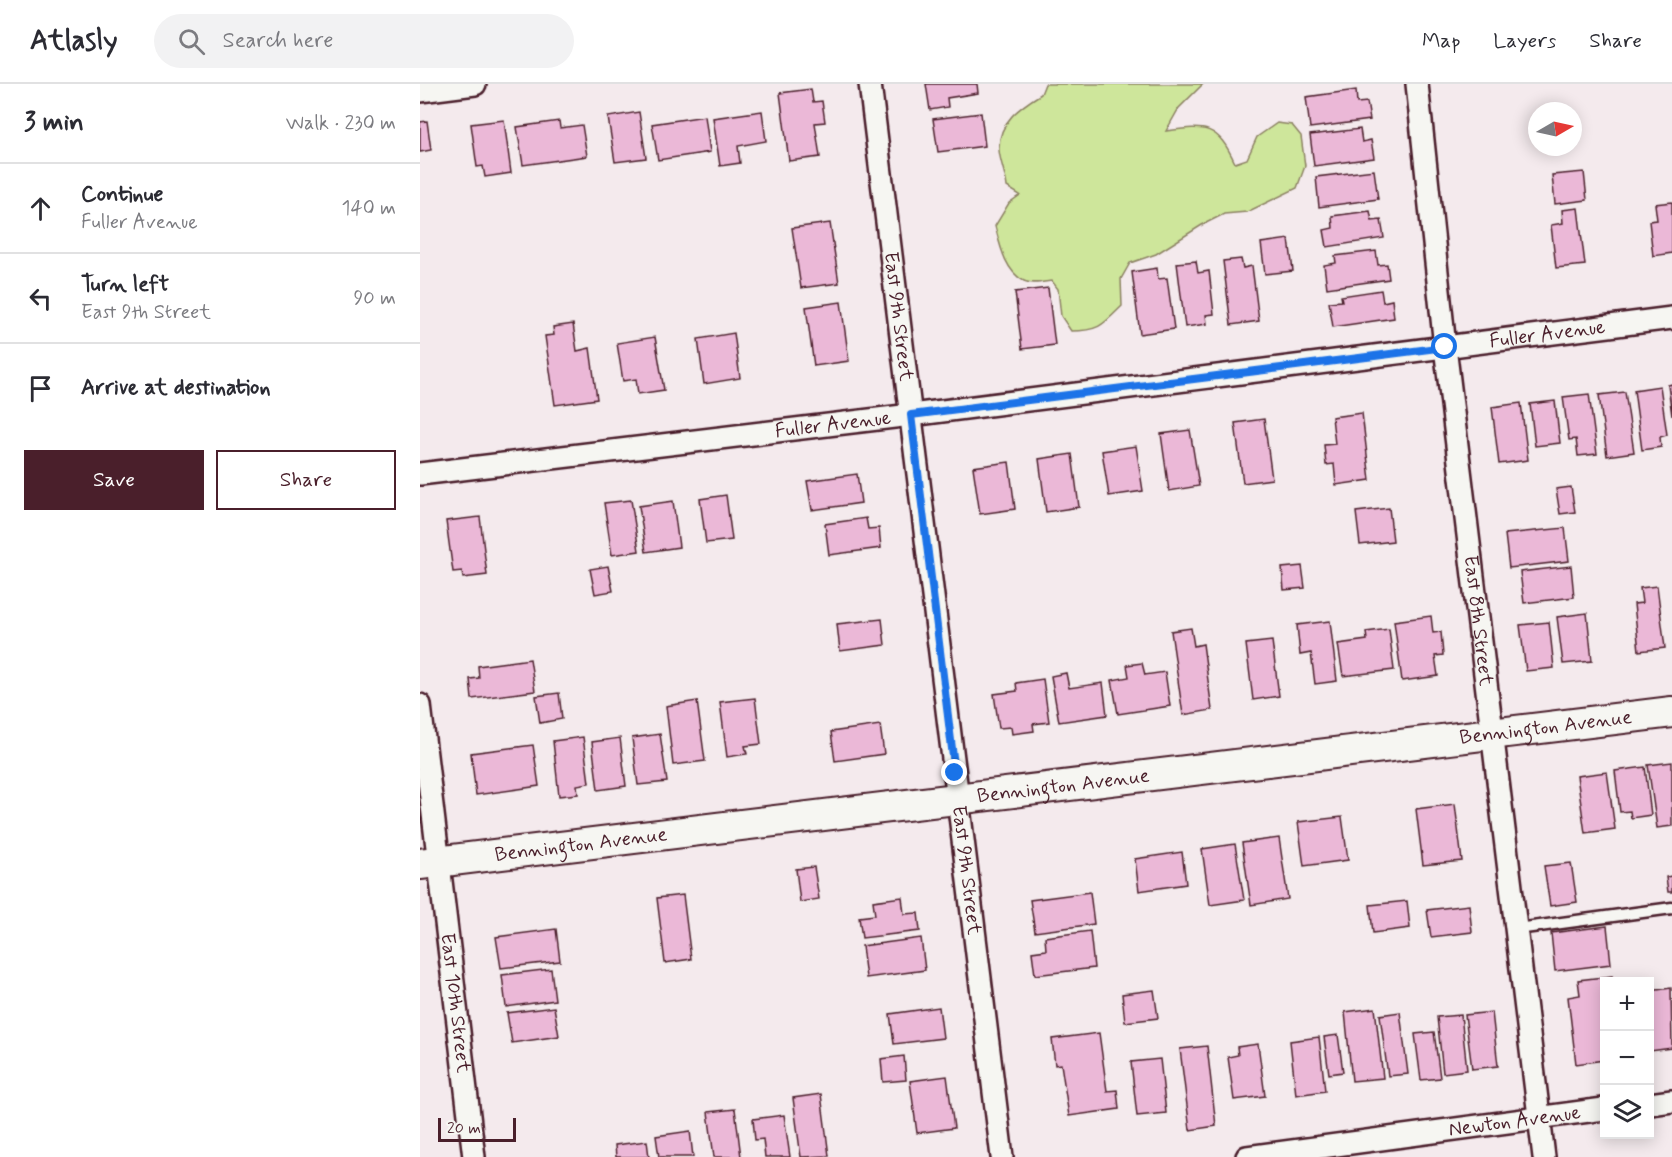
<!DOCTYPE html>
<html lang="en">
<head>
<meta charset="utf-8">
<style>
  body { margin:0; font-family:Mynerve,sans-serif; background:#f2f2f3; color:#2b2b33 }
  .controls { position:absolute; right:18px; bottom:18px; display:grid; overflow:hidden; border-radius:0px; box-shadow:0 3px 15px #0003 }
  .controls button { width:54px; height:54px; display:grid; place-items:center; padding:0; border:0; border-bottom:2px solid #e1e1e2; background:#fff; color:#2b2b33; font:30px sans-serif }
  .compass { position:absolute; left:1108px; top:18px; width:54px; height:54px; border-radius:50%; background:#fff; box-shadow:0 3px 15px #0003; rotate:81deg }
  .scale { position:absolute; left:18px; bottom:15px; width:78px; box-sizing:border-box; padding-left:6px; border:3px solid #4a1f2b; border-top:0; font-size:16px; line-height:21px; white-space:nowrap; color:#4a1f2b; -webkit-text-stroke:4px #f6f6f2; paint-order:stroke }
  .stop { position:absolute; width:18px; height:18px; margin:-14px; border:4px solid #1a73e8; border-radius:50%; background:#fff }
  .stop.end { background:#1a73e8; border-color:#fff; box-shadow:0 2px 6px #0008 }
  .list { margin:0; padding:0; list-style:none }
  h2 { display:flex; justify-content:space-between; align-items:center; height:78px; margin:0; padding:0 24px; font-size:26px }
  h2 small { font-size:20px; font-weight:400; color:#7c7c81 }
  .list li { display:grid; grid-template-columns:39px 1fr auto; gap:18px; align-items:center; box-sizing:border-box; height:90px; padding:0 24px; border-top:2px solid #e1e1e2 }
  .list b { display:block; font-size:22px; white-space:nowrap }
  .list p { margin:0; font-size:20px; white-space:nowrap; color:#7c7c81 }
  .list em { font-size:20px; font-style:normal; color:#7c7c81 }
  .actions { display:flex; gap:12px; padding:18px 24px }
  .actions a { flex:1; padding:14px 0; border:2px solid #4a1f2b; border-radius:0px; text-align:center; font-size:21px; color:#4a1f2b }
  .actions .main { background:#4a1f2b; color:#fff }
  .icon { flex:none; width:33px; height:33px; fill:none; stroke:currentColor; stroke-width:2; stroke-linecap:round; stroke-linejoin:round }
  .map { position:relative; flex:none; width:1252px; height:1073px; overflow:hidden }
  header { display:flex; align-items:center; gap:36px; box-sizing:border-box; height:84px; padding:0 30px; background:#fff; border-bottom:2px solid #e1e1e2 }
  header strong { font-size:28px }
  nav { display:flex; gap:33px; margin-inline-start:auto; font-size:21px }
  .search { width:420px; height:54px; background:#f2f2f3; display:flex; align-items:center; gap:15px; box-sizing:border-box; padding:0 21px; border-radius:33px; color:#7c7c81; font-size:22px }
  main { display:flex }
  aside { flex:1; background:#fff }
  .map>svg:first-child { display:block }
</style>
</head>
<body>
<header>
<strong>Atlasly</strong>
<div class="search"><svg class="icon" aria-label="search" viewBox="0 0 24 24"><circle cx="10" cy="10" r="6"/><path d="M15 15l6 6"/></svg>Search here</div>
<nav><a>Map</a><a>Layers</a><a>Share</a></nav>
</header>
<main>
<aside>
<h2>3 min<small>Walk · 230 m</small></h2>
<ul class="list">
<li><svg class="icon" aria-label="ahead" viewBox="0 0 24 24"><path d="M12 20V5M6 11l6-6 6 6"/></svg><div><b>Continue</b><p>Fuller Avenue</p></div><em>140 m</em></li>
<li><svg class="icon" aria-label="left" viewBox="0 0 24 24"><path d="M17 20v-9H6M10 6l-5 5 5 5"/></svg><div><b>Turn left</b><p>East 9th Street</p></div><em>90 m</em></li>
<li><svg class="icon" aria-label="arrive" viewBox="0 0 24 24"><path d="M6 21V4h12l-3 4 3 4H6"/></svg><div><b>Arrive at destination</b></div></li>
</ul>
<div class="actions"><a class="main">Save</a><a>Share</a></div>
</aside>
<div class="map">
<svg width="1252" height="1073" viewBox="0 0 1252 1073">
  <rect width="100%" height="100%" fill="#f4eaed"/>
  <filter id="ink" filterUnits="userSpaceOnUse"><feTurbulence type="fractalNoise" baseFrequency=".0167" numOctaves="2"/><feDisplacementMap in="SourceGraphic" scale="12" xChannelSelector="R" yChannelSelector="G"/><feConvolveMatrix kernelMatrix="1 2 1 2 8 2 1 2 1" color-interpolation-filters="sRGB"/></filter>
  <g filter="url(#ink)">
    <path fill="#cee69b" stroke="#8c8263" stroke-width="1.5" d="M625 0H783L759 24 746 47C786 42 797 40 815 79L827 75 837 53 857 39 872 41 881 52 885 82 877 104 827 128 804 130 782 141 736 170 710 179 701 195 702 222C683 241 679 247 651 247L641 232 638 205 632 197C623 198 612 201 604 197 585 187 580 161 575 142L589 119 600 111 587 103C586 91 580 78 579 66 578 38 600 23 621 10Z"/>
    <g fill="#ebb8d7" stroke="#4a1f2b" stroke-width="1.5">
      <path d="M506 0H557L558 9 527 14 528 23 510 26Z"/>
      <path d="M391 5 393 18 402 17 405 38 395 39 400 73 369 77 360 9Z"/>
      <path d="M936 6 937 19 947 18 950 36 890 44 886 13Z"/>
      <path d="M342 27 346 57 318 62 320 79 300 82 293 34Z"/>
      <path d="M219 28 226 74 195 78 188 33Z"/>
      <path d="M561 29 565 62 518 68 513 35Z"/>
      <path d="M285 32 290 68 238 76 232 40Z"/>
      <path d="M84 36 91 89 65 93 63 82 57 83 51 40Z"/>
      <path d="M7 37 11 66 0 68V38Z"/>
      <path d="M139 37 140 44 162 41 167 72 103 81 97 43Z"/>
      <path d="M940 45 942 58 951 56 954 74 894 82 890 51Z"/>
      <path d="M954 86 958 115 899 123 896 93Z"/>
      <path d="M1164 88 1167 116 1135 120 1132 91Z"/>
      <path d="M1252 118V169L1233 172 1229 137 1237 136 1235 120Z"/>
      <path d="M1158 124 1165 181 1136 184 1131 141 1143 139 1142 126Z"/>
      <path d="M950 127 952 137 961 136 964 154 907 163 904 146 913 144 912 132Z"/>
      <path d="M410 139 419 199 381 204 372 144Z"/>
      <path d="M869 155 873 187 845 190 841 159Z"/>
      <path d="M956 167 958 181 967 180 969 195 907 204 904 181 916 179 915 172Z"/>
      <path d="M821 175 823 184 832 182 839 237 811 241 803 177Z"/>
      <path d="M776 177 778 189 789 187 794 230 786 231 787 240 765 243 757 179Z"/>
      <path d="M737 184 738 195 747 194 754 245 720 250 712 188Z"/>
      <path d="M628 204 635 261 602 265 595 208Z"/>
      <path d="M961 206 963 218 972 216 974 234 913 243 909 218 922 217 921 212Z"/>
      <path d="M421 218 429 277 394 282 386 223Z"/>
      <path d="M153 240 157 267 170 264 177 315 135 321 125 252 134 251 133 243Z"/>
      <path d="M314 249 320 294 284 300 278 255Z"/>
      <path d="M235 253 244 306 218 310 216 295 203 297 197 259Z"/>
      <path d="M1252 300V332L1248 301Z"/>
      <path d="M1240 302 1247 351 1240 353 1241 363 1222 366 1214 306Z"/>
      <path d="M1205 308 1214 368 1187 372 1179 311Z"/>
      <path d="M1169 310 1177 370 1158 372 1156 355 1149 356 1143 313Z"/>
      <path d="M1135 317 1140 359 1115 362 1110 320Z"/>
      <path d="M1101 319 1108 376 1079 380 1072 323Z"/>
      <path d="M942 329 950 396 916 401 914 380 906 381 904 361 915 360 912 333Z"/>
      <path d="M844 335 852 395 823 399 815 339Z"/>
      <path d="M770 346 779 402 749 407 741 350Z"/>
      <path d="M716 362 723 407 689 412 682 367Z"/>
      <path d="M652 370 659 423 626 428 619 375Z"/>
      <path d="M589 378 595 425 560 430 553 383Z"/>
      <path d="M437 390 441 419 392 426 387 397Z"/>
      <path d="M1151 403 1155 428 1140 430 1136 405Z"/>
      <path d="M306 411 312 456 286 459 280 415Z"/>
      <path d="M211 416 219 467 192 471 184 419Z"/>
      <path d="M253 417 259 463 226 468 219 422Z"/>
      <path d="M969 424 973 457 940 461 936 428Z"/>
      <path d="M60 433 67 491 43 494 42 487 33 488 26 437Z"/>
      <path d="M446 434 448 445 459 444 461 464 409 471 405 440Z"/>
      <path d="M1145 444 1149 477 1089 484 1085 450Z"/>
      <path d="M188 482 193 507 175 510 170 485Z"/>
      <path d="M882 482 885 504 864 506 862 484Z"/>
      <path d="M1151 482 1154 513 1104 519 1100 488Z"/>
      <path d="M1237 502 1245 564 1219 567 1214 520 1222 519 1220 504Z"/>
      <path d="M1167 529 1172 577 1143 580 1137 533Z"/>
      <path d="M1011 532 1013 549 1021 548 1023 571 1015 572 1018 592 982 597 974 537Z"/>
      <path d="M462 535 465 561 420 567 417 540Z"/>
      <path d="M910 537 917 597 895 600 891 569 880 571 877 541Z"/>
      <path d="M1129 538 1134 584 1106 587 1100 541Z"/>
      <path d="M771 544 774 562 783 560 792 626 763 631 751 547Z"/>
      <path d="M969 545 974 586 923 592 918 560 947 556 946 548Z"/>
      <path d="M852 557 859 612 833 616 826 560Z"/>
      <path d="M110 575 115 607 52 615 50 595 59 594 58 582Z"/>
      <path d="M722 579 725 591 745 588 750 622 698 630 692 596 709 593 707 581Z"/>
      <path d="M646 589 649 604 683 599 687 631 639 638 631 592Z"/>
      <path d="M623 595 629 638 613 640 614 647 592 650 591 643 579 644 574 610 597 607 596 599Z"/>
      <path d="M139 609 142 635 120 639 116 612Z"/>
      <path d="M335 614 341 660 325 662 327 670 307 673 300 618Z"/>
      <path d="M277 617 285 677 253 681 246 622Z"/>
      <path d="M460 641 464 670 415 677 411 648Z"/>
      <path d="M240 650 247 698 218 701 212 654Z"/>
      <path d="M163 653 169 699 157 701 158 710 139 712 133 657Z"/>
      <path d="M200 654 206 702 178 706 172 658Z"/>
      <path d="M113 661 119 702 56 711 51 669Z"/>
      <path d="M1252 678V742L1237 744 1228 681Z"/>
      <path d="M1225 683 1231 731 1211 734 1210 727 1200 728 1195 687Z"/>
      <path d="M1187 688 1195 745 1165 749 1157 692Z"/>
      <path d="M1035 720 1042 777 1003 781 996 725Z"/>
      <path d="M922 733 928 776 884 782 878 738Z"/>
      <path d="M859 754 868 815 831 821 822 759Z"/>
      <path d="M815 760 824 816 790 821 782 765Z"/>
      <path d="M762 768 766 800 719 807 715 775Z"/>
      <path d="M1151 779 1157 818 1130 822 1124 782Z"/>
      <path d="M394 783 399 815 380 818 376 785Z"/>
      <path d="M1252 792V808H1248L1246 793Z"/>
      <path d="M670 808 674 840 615 848 610 816Z"/>
      <path d="M263 811 271 875 245 879 237 814Z"/>
      <path d="M482 813 484 830 498 829 500 847 442 854 439 833 455 831 453 817Z"/>
      <path d="M987 817 990 844 953 849 950 821Z"/>
      <path d="M1049 821 1052 848 1011 853 1007 826Z"/>
      <path d="M1187 842 1191 880 1135 887 1131 849Z"/>
      <path d="M136 845 140 877 81 884 76 853Z"/>
      <path d="M670 847 674 884 615 891 612 868 626 866 625 853Z"/>
      <path d="M501 854 505 886 446 894 442 862Z"/>
      <path d="M131 885 135 916 86 923 82 891Z"/>
      <path d="M1192 892V898H1184V976L1156 980 1148 913 1160 911 1158 896Z"/>
      <path d="M1251 904 1252 964 1230 967V907Z"/>
      <path d="M734 906 738 934 705 938 702 910Z"/>
      <path d="M134 923 139 952 92 959 87 929Z"/>
      <path d="M519 923 523 954 474 960 470 930Z"/>
      <path d="M955 924 963 994 932 997 925 928Z"/>
      <path d="M980 928 988 990 968 992 960 931Z"/>
      <path d="M1072 928 1078 982 1052 985 1045 931Z"/>
      <path d="M1041 931 1047 986 1023 989 1017 933Z"/>
      <path d="M1014 948 1020 994 1001 996 995 950Z"/>
      <path d="M679 949 687 1007 697 1006 699 1025 649 1032 641 980 635 981 632 955Z"/>
      <path d="M918 951 923 988 909 990 904 953Z"/>
      <path d="M899 953 905 1007 876 1011 870 957Z"/>
      <path d="M838 960 845 1012 814 1016 808 973 818 971 817 963Z"/>
      <path d="M787 962 796 1042 770 1046 760 965Z"/>
      <path d="M484 972 486 996 463 998 461 975Z"/>
      <path d="M740 975 746 1029 717 1032 711 978Z"/>
      <path d="M527 992 534 1044 497 1049 490 997Z"/>
      <path d="M401 1010 409 1072 381 1073 373 1014Z"/>
      <path d="M315 1025 321 1073H294L288 1028Z"/>
      <path d="M364 1031 370 1073H345L343 1055 335 1056 333 1035Z"/>
      <path d="M270 1047 273 1073H239L236 1052Z"/>
      <path d="M227 1057 229 1073H196L195 1061Z"/>
    </g>
    <g fill="none" stroke-linecap="round" stroke-linejoin="round">
      <defs>
        <path id="lane" d="M1097 845 1252 824"/>
        <g id="street">
          <path id="s1" d="M450 0 582 1073"/>
          <path id="s2" d="M997 0 1025 263 1124 1073"/>
          <path d="M0 7 55 0"/>
          <path id="s3" d="M0 390 491 331 1252 234"/>
          <path id="s4" d="M0 621 54 1073"/>
          <path d="M1230 1020 1252 1017"/>
          <path id="s5" d="M827 1073 1184 1025"/>
        </g>
        <g id="secondary">
          <path id="s6" d="M0 780 1252 628"/>
        </g>
      </defs>
      <use href="#lane" stroke="#4a1f2b" stroke-width="15"/>
      <use href="#street" stroke="#4a1f2b" stroke-width="26"/>
      <use href="#secondary" stroke="#4a1f2b" stroke-width="34"/>
      <use href="#lane" stroke="#f6f6f2" stroke-width="10"/>
      <use href="#street" stroke="#f6f6f2" stroke-width="21"/>
      <use href="#secondary" stroke="#f6f6f2" stroke-width="30"/>
    </g>
  </g>
  <g fill="none" stroke-linecap="round" stroke-linejoin="round" filter="url(#ink)">
    <path stroke="#1a73e8" stroke-width="8" d="M535 689 491 331 1025 263"/>
  </g>
  <g text-anchor="middle" dominant-baseline="central" stroke-width="6" stroke-linejoin="round" paint-order="stroke">
    <g font-size="20" fill="#4a1f2b" stroke="#f6f6f2">
      <text stroke="none"><textPath href="#s1" startOffset="234">East 9th Street</textPath></text>
      <text stroke="none"><textPath href="#s3" startOffset="1136">Fuller Avenue</textPath></text>
      <text stroke="none"><textPath href="#s3" startOffset="416">Fuller Avenue</textPath></text>
      <text stroke="none"><textPath href="#s2" startOffset="540">East 8th Street</textPath></text>
      <text stroke="none"><textPath href="#s6" startOffset="1134">Bennington Avenue</textPath></text>
      <text stroke="none"><textPath href="#s6" startOffset="648">Bennington Avenue</textPath></text>
      <text stroke="none"><textPath href="#s6" startOffset="162">Bennington Avenue</textPath></text>
      <text stroke="none"><textPath href="#s1" startOffset="792">East 9th Street</textPath></text>
      <text stroke="none"><textPath href="#s4" startOffset="300">East 10th Street</textPath></text>
      <text stroke="none"><textPath href="#s5" startOffset="270">Newton Avenue</textPath></text>
    </g>
  </g>
</svg>
<div class="controls">
<button>+</button>
<button>−</button>
<button><svg class="icon" aria-label="layers" viewBox="0 0 24 24"><path d="M12 4l9 5-9 5-9-5zM3 14l9 5 9-5"/></svg></button>
</div>
<svg class="compass" viewBox="-18 -18 36 36"><path d="M0-13l5 13h-10z" fill="#e53935"/><path d="M0 13l5-13h-10z" fill="#7c7c81"/></svg>
<div class="scale">20 m</div>
<div class="stop" style="left:1025px;top:263px"></div>
<div class="stop end" style="left:535px;top:689px"></div>
</div>
</main>
</body>
</html>
